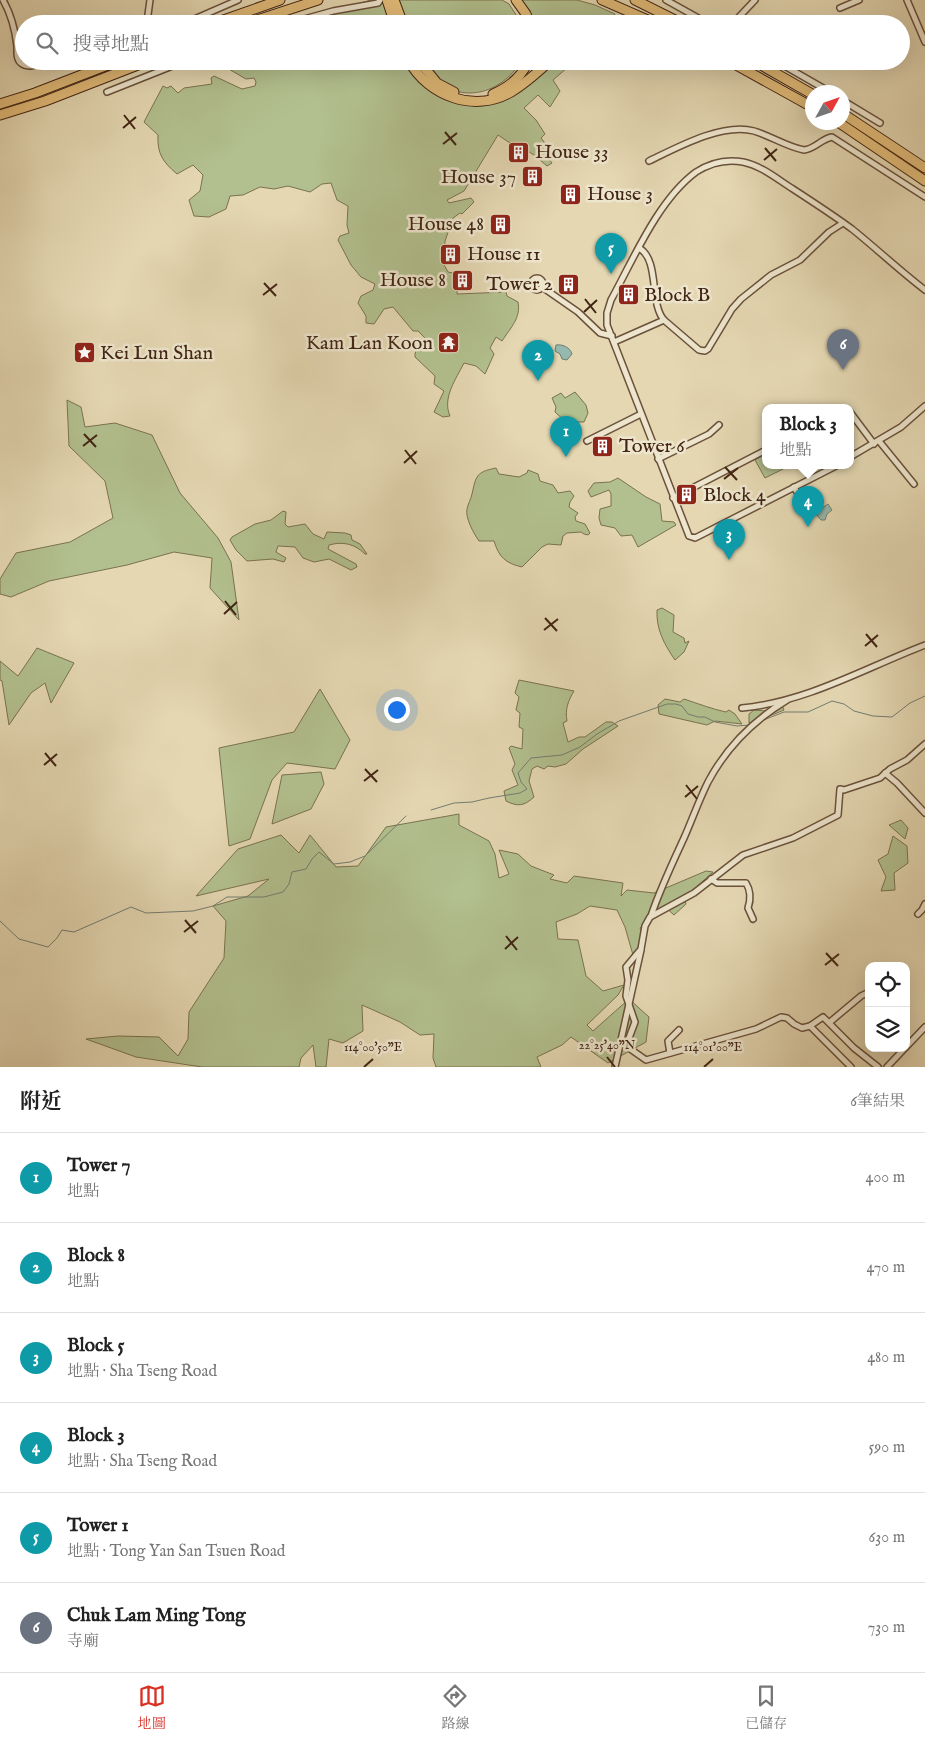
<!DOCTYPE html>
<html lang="zh-TW">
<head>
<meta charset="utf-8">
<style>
  body { margin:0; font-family:"IM FELL English","Noto Serif TC",serif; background:#f2f2f2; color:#222 }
  .controls { position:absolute; right:15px; bottom:15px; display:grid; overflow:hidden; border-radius:10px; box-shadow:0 5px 20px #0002 }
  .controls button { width:45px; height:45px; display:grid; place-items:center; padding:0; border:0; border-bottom:1px solid #e0e0e0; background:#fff; color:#222; font:25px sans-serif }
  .compass { position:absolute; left:805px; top:85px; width:45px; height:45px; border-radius:50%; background:#fff; box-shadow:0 5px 20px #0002; rotate:50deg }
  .you { position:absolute; left:396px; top:709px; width:18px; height:18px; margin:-12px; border:4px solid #fff; border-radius:50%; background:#1a73e8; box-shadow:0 0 0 8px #1a73e833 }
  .badge { display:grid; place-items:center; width:32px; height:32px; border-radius:50%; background:#d93025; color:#fff; font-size:16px; font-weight:700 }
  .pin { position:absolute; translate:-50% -41px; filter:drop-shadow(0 1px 2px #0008) }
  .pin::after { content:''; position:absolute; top:26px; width:18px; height:15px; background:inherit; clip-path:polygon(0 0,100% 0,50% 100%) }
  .popup { position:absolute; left:762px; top:404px; width:92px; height:65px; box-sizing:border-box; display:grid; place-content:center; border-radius:10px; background:#fff; filter:drop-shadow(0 1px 4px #0005); font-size:16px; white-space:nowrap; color:#767676 }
  .popup b { font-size:19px; color:#222 }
  .popup::after { content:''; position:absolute; left:50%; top:100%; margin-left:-10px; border:10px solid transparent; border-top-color:#fff }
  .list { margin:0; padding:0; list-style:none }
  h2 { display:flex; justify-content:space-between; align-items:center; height:65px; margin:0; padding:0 20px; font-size:21px }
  h2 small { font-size:16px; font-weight:400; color:#767676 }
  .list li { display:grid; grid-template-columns:32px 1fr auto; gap:15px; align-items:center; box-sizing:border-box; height:90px; padding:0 20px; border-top:1px solid #e0e0e0 }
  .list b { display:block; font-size:19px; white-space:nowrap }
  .list p { margin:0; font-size:16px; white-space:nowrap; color:#767676 }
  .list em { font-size:16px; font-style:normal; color:#767676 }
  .icon { flex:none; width:28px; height:28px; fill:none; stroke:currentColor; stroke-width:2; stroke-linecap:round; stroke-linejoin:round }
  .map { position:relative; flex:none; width:925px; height:1067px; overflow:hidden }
  .search { position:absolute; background:#fff; box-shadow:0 5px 20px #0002; left:15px; right:15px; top:15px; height:55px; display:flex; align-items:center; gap:12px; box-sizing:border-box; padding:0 18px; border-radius:28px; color:#767676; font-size:19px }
  .sheet { height:605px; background:#fff }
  nav { display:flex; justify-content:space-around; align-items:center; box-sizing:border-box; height:70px; border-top:1px solid #e0e0e0; background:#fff; font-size:14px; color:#767676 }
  nav a { display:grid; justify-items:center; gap:2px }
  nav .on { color:#d93025 }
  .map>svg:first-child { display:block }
</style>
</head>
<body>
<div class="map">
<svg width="925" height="1067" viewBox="0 0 925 1067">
  <rect width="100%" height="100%" fill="#e4d7b2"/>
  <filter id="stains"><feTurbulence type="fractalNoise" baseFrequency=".004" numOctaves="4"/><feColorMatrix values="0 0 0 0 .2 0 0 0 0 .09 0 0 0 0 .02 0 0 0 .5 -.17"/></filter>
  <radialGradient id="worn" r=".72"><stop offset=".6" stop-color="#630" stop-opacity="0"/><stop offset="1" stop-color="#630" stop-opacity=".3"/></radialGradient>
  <g fill="#b2bf8e" stroke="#7a7250">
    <path d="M371 0H385L393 24H288Z"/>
    <path d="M398 0H502L509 4 522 24H407Z"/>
    <path d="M521 0H577L595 5 615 14 614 17 591 24H535Z"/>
    <path d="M215 61H408L430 90 477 103 540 75 554 61H575L553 80 560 91 550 107 538 95 524 108 536 120 545 134 541 138 551 151 549 159 552 163 547 166 534 155 515 143 513 145 498 135 464 191 447 200 449 203 471 198 474 202 462 214 460 213 453 218 445 241 443 263 448 272 458 274 457 294 506 292 507 296 518 302C521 318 511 327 502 341L496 337 490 348 494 354 485 374 476 366 464 363C456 379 442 398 450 416L443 417 434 412 444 391 434 384 435 376 415 357C414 350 421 344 426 339L418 331H413L393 307 384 309 374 324 366 323V316L358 303 361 296 373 290 375 284 361 277 351 265 338 240 340 236 349 233 347 225 348 206 337 200 331 183 322 184 310 192 288 186 274 189 260 187 243 195 230 196 226 209 209 217 194 216 189 200 200 191 203 175 193 165 177 174C163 162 157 154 158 135L144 122 163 86 167 88 171 86 178 93 184 88 212 84 211 78 214 76 242 89 255 86 256 82 254 78 246 79Z"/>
    <path d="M424 61H521C502 94 459 106 432 75 429 71 426 66 424 61Z"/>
    <path d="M575 392 586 405 588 413 584 422H566L555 412 556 407 552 398 561 393 565 398Z"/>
    <path d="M67 400 81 407 85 427 115 423 152 435 180 493 218 538 231 562 239 620 210 588 212 558 174 552 127 565 49 581 11 597 0 594V579L16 553 70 542 113 518 105 481 69 446Z"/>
    <path d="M765 454 766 466H784L785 468 765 478 755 460Z"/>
    <path d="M496 468 499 474 519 477 527 473 528 470 538 474 540 481 553 485 558 493 570 491 574 496 570 502 569 507 578 513 575 517 576 521 585 524 590 533 588 535 584 534 581 532 567 533 563 536 561 545 548 544 542 547 522 567C505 563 499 557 494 541H479C474 534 465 518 467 509 468 504 471 499 472 494 476 476 476 472 496 468Z"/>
    <path d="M618 478 646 497 660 504 662 521 674 522 676 525 638 547 632 535 621 536 615 528 601 525 599 518 600 509 611 506V494L609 490 591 497 588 491 594 483 610 482Z"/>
    <path d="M283 511 286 512 285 524 288 527 305 524 313 534 324 539 327 532 345 533 351 535 352 540 360 544 367 554H365C355 544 343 541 329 545L328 549 356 564 357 567 351 570 329 559 314 562 303 558 295 547 278 546 276 552 286 558 284 562 273 559 247 561 236 550 230 540 232 537 255 524 271 520Z"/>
    <path d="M662 608 674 615 673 632 684 638 685 643 689 641 684 652 675 660C664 644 656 629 657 610Z"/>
    <path d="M37 648 74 663 51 703 45 683 31 693 9 725 2 681 0 680V661L18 676Z"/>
    <path d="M519 680 574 691C568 701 565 709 567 721L563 723 568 742 579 737H585L606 722H612L618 726 583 749 566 764 555 767 548 766 544 769 537 766 532 769 529 781 534 797C524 806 518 807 506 801L504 791 518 785 512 770 515 764 509 748 511 746 522 749 523 729 519 727 520 713 516 710 519 697 515 693Z"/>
    <path d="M320 689 350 740 335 769 287 763 272 780 250 839 229 846 219 748 294 732Z"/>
    <path d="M665 699 680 702 684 699C699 704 712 709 726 712L729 710 735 714 742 724 715 721 707 725 659 714 658 705Z"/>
    <path d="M782 705 784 710 755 722 749 723V714L754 710 766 711 770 707Z"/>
    <path d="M321 772 324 784 311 809 272 824 282 775Z"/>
    <path d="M459 814V825L489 841 495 854 499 878 509 874 499 850 518 854 531 866 554 875 550 879 567 883 574 876 623 883 621 896 627 890 654 893 706 871 713 872 684 898 686 904 674 915 664 906 640 928 645 943 633 955 625 927 617 910 590 906 577 914 556 922 558 939 578 940 586 976 603 991 624 985 618 995 587 1025 593 1031 629 999 649 1017 646 1042 608 1063 571 1037 562 1045 537 1057 541 1067H436L433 1058 434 1034 420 1035 400 1022 362 1005 363 1031 343 1043 329 1039 326 1067H316L313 1045 301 1058 299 1067H202L136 1057 86 1039 118 1036 159 1037 178 1056 188 1039 189 1012 224 958 226 921 213 906 248 896 269 879 196 896 238 849 281 835 299 853 310 835 336 867 358 866 386 827Z"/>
    <path d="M901 820 908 828 905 839 889 825Z"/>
    <path d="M893 836 907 846 908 863 894 873 895 890 881 891 886 877 878 860 888 854Z"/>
  </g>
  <g fill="#95b9ae" stroke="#737d70">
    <path d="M556 345C562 344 570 347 572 354L567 360 562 359 560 354 555 351Z"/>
    <path d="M828 504 832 510 827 514 825 520H821L815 513Z"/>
    <path d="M726 534 733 536 739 534 741 537 726 545 722 540Z"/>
  </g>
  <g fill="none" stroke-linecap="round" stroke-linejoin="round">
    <g stroke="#737d70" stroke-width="1">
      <path d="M727 24 736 16"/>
      <path d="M761 721 784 712H808L832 701 844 704 854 711 873 716 892 717 910 703 925 696"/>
      <path d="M431 810 454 803 472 802 489 798 520 793 527 789 521 782 518 773 531 758 562 755 580 747 597 734 619 721 667 704H676L682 706 688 714 698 717H705L715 722 737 726 750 725"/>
      <path d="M0 921 19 939 48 947 57 938 62 930 74 932 131 907 146 913 193 911 213 906 227 897H264L283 892 289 884 292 872 306 869 312 859 319 852 334 864 350 862 365 856 406 816"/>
    </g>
    <defs>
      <g id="street">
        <path d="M3 0C11 14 15 29 17 46 17 52 16 60 22 64 29 69 41 63 49 61"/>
        <path d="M666 0 709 24"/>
        <path d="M907 0 925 42"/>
        <path d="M840 8 859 0"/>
        <path d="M737 19 755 0"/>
        <path d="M147 22 150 0"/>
        <path d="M183 24 238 0"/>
        <path d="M286 24 333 11 378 3 380 0"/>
        <path d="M776 61 830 92"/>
        <path d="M107 92 185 61"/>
        <path d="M842 100 880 123"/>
        <path d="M649 161C676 148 723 122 754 131 771 136 787 147 804 150 815 149 821 139 832 137L925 197"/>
        <circle cx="537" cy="284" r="6"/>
        <path d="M542 287 578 312 600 333 612 336"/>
        <path d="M664 320 699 350 705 351 708 349 732 309 741 299 771 275 800 260 829 232 843 223"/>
        <path d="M614 342 664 320C649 303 660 260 639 248"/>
        <path d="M850 412 874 444"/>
        <path d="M587 441 641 414"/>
        <path d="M879 441 914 484"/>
        <path d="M850 457 901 427 925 406"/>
        <path d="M658 459 709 434 719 425"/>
        <path d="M836 466 699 536 695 538 689 536 607 325V313L611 300C633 260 658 200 696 172 710 163 727 159 743 162 762 166 777 179 793 189 813 202 833 215 852 229 877 249 900 271 925 290"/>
        <path d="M794 487 801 499"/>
        <path d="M673 498 766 450"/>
        <path d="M742 708C807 702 865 668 925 645"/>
        <path d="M885 773 897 783 925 813"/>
        <path d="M711 879 717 883H746C751 891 751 899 748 908L753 919"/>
        <path d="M918 914 922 910 925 904"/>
        <path d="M651 916C660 889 672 864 684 838 692 820 699 800 708 782 726 748 754 720 787 700"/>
        <path d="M830 1022 861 996 867 993 869 994"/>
        <path d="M810 1026 851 1067"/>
        <path d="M906 1047 925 1027"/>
        <path d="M670 1053 668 1041 679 1030"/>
        <path d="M615 1067 641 950"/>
        <path d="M878 1067 854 1048 823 1017 810 1026 802 1028 794 1024 787 1018 781 1017 756 1029 646 1060 626 1046 635 1022 626 996 628 980 626 967 641 949 645 926 650 917 694 893 743 855 793 838 838 815 840 789 844 790 880 778 890 769 907 760 925 744"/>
        <path d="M887 1067 905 1048"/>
      </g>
      <g id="highway">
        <path d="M387 0 395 24"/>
        <path d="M394 0 403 24"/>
        <path d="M516 0 526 14 530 24"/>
        <path d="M602 0 657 24"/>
        <path d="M635 0 683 24"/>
        <path d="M212 24 280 0"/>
        <path d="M245 24 318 0"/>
        <path d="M608 24 626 22 637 24"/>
        <path d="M409 61C429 97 475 113 511 92 525 84 538 72 550 61"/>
        <path d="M419 61 437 83 454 92"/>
        <path d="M729 61 812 107"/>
        <path d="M754 61 812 94"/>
        <path d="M493 94C509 87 522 77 528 61"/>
        <path d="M0 104 35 93 118 61"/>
        <path d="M842 113 925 168"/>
        <path d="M0 115 45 101 148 61"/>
        <path d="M838 122 925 181"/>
      </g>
    </defs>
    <use href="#street" stroke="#6a513b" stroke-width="8"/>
    <use href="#highway" stroke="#412413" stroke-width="11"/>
    <use href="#street" stroke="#ede5cd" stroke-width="5"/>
    <use href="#highway" stroke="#e2bc79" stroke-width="9"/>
  </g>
  <path fill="none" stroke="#412413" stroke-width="2" d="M124 115 135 129M123 128 136 117M445 132 456 145M443 144 457 133M765 148 776 161M764 160 777 149M264 283 276 296M263 295 277 284M585 299 596 313M584 312 597 300M84 434 96 447M83 446 97 435M405 450 416 464M404 463 417 451M725 467 737 480M724 479 738 468M225 601 236 615M224 614 237 602M545 618 557 631M544 630 558 619M866 634 877 647M865 646 878 635M45 753 56 766M44 765 57 754M365 769 377 782M364 781 378 770M686 785 697 799M685 797 698 786M185 920 196 933M184 932 198 921M506 936 517 950M505 949 518 937M826 953 838 966M825 965 839 954M607 1057 615 1067M364 1067 373 1059M704 1067 713 1059"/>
  <defs>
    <symbol id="building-square" viewBox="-11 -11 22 22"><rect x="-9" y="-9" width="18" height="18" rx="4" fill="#8f2418" stroke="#ede5cd"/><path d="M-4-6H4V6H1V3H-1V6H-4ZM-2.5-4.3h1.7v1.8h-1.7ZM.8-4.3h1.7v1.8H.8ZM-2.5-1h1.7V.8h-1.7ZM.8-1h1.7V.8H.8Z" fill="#fff"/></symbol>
    <symbol id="temple-square" viewBox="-11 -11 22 22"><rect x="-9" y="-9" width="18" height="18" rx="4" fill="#8f2418" stroke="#ede5cd"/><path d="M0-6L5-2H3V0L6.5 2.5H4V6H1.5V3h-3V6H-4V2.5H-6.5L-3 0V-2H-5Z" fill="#fff"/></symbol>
    <symbol id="sight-square" viewBox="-11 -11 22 22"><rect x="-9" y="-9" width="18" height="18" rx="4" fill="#8f2418" stroke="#ede5cd"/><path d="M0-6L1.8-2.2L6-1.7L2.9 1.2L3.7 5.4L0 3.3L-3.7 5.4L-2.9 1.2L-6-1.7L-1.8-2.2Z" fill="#fff"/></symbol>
  </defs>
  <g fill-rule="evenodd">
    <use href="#building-square" x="506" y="140" width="25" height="25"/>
    <use href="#building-square" x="520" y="164" width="25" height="25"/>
    <use href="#building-square" x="558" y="182" width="25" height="25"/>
    <use href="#building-square" x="488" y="212" width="25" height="25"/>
    <use href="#building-square" x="438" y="242" width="25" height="25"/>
    <use href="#building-square" x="450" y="268" width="25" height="25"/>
    <use href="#building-square" x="556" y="272" width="25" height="25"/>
    <use href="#building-square" x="616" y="282" width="25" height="25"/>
    <use href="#temple-square" x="436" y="330" width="25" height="25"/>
    <use href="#sight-square" x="72" y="340" width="25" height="25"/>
    <use href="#building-square" x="590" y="434" width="25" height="25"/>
    <use href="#building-square" x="674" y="482" width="25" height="25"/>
  </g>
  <g text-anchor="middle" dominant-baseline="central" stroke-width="5" stroke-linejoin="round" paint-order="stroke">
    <g font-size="20" fill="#412413" stroke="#ede5cd" text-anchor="start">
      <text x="535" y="152">House 33</text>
      <text x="516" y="177" text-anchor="end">House 37</text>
      <text x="587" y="194">House 3</text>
      <text x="484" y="224" text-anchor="end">House 48</text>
      <text x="467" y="254">House 11</text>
      <text x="446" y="280" text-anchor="end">House 8</text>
      <text x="553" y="284" text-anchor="end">Tower 2</text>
      <text x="644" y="295">Block B</text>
      <text x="433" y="343" text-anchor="end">Kam Lan Koon</text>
      <text x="100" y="353">Kei Lun Shan</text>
      <text x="619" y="446">Tower 6</text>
      <text x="703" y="495">Block 4</text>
    </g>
  </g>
  <g font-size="12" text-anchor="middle" fill="#412413" stroke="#ede5cd" stroke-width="5" stroke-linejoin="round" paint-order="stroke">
    <text x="607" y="1049">22°25'40"N</text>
    <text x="373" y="1051">114°00'50"E</text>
    <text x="713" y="1051">114°01'00"E</text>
  </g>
  <rect width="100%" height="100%" filter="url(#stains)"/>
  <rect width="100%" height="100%" fill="url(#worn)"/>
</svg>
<div class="controls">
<button><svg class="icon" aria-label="locate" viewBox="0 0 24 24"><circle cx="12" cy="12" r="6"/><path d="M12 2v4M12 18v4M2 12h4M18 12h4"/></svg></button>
<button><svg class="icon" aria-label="layers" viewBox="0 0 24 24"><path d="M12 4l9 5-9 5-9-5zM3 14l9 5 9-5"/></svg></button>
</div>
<svg class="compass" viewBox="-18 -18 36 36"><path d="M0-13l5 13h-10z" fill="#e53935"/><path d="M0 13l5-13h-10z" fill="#767676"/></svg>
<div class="you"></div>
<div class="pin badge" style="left:566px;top:457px;background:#0f9aa8">1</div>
<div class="pin badge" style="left:538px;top:381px;background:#0f9aa8">2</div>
<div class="pin badge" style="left:729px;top:560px;background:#0f9aa8">3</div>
<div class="pin badge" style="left:808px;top:527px;background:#0f9aa8">4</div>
<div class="popup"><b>Block 3</b>地點</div>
<div class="pin badge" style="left:611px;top:274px;background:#0f9aa8">5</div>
<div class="pin badge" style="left:843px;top:370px;background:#6b7280">6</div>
<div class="search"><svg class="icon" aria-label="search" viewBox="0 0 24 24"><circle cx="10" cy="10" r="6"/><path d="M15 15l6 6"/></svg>搜尋地點</div>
</div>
<section class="sheet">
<h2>附近<small>6筆結果</small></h2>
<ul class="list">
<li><span class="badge" style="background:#0f9aa8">1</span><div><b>Tower 7</b><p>地點</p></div><em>400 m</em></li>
<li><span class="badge" style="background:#0f9aa8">2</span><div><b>Block 8</b><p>地點</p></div><em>470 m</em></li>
<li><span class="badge" style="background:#0f9aa8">3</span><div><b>Block 5</b><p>地點 · Sha Tseng Road</p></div><em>480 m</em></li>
<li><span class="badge" style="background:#0f9aa8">4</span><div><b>Block 3</b><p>地點 · Sha Tseng Road</p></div><em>590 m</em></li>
<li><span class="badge" style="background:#0f9aa8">5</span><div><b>Tower 1</b><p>地點 · Tong Yan San Tsuen Road</p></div><em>630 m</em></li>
<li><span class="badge" style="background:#6b7280">6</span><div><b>Chuk Lam Ming Tong</b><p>寺廟</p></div><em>730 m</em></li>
</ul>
</section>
<nav>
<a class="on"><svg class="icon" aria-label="map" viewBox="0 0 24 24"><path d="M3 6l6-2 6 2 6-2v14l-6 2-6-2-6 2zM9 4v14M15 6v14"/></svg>地圖</a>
<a><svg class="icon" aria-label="directions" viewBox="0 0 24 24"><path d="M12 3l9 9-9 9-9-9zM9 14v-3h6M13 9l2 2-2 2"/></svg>路線</a>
<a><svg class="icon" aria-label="saved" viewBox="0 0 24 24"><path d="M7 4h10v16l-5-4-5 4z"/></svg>已儲存</a>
</nav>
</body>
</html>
